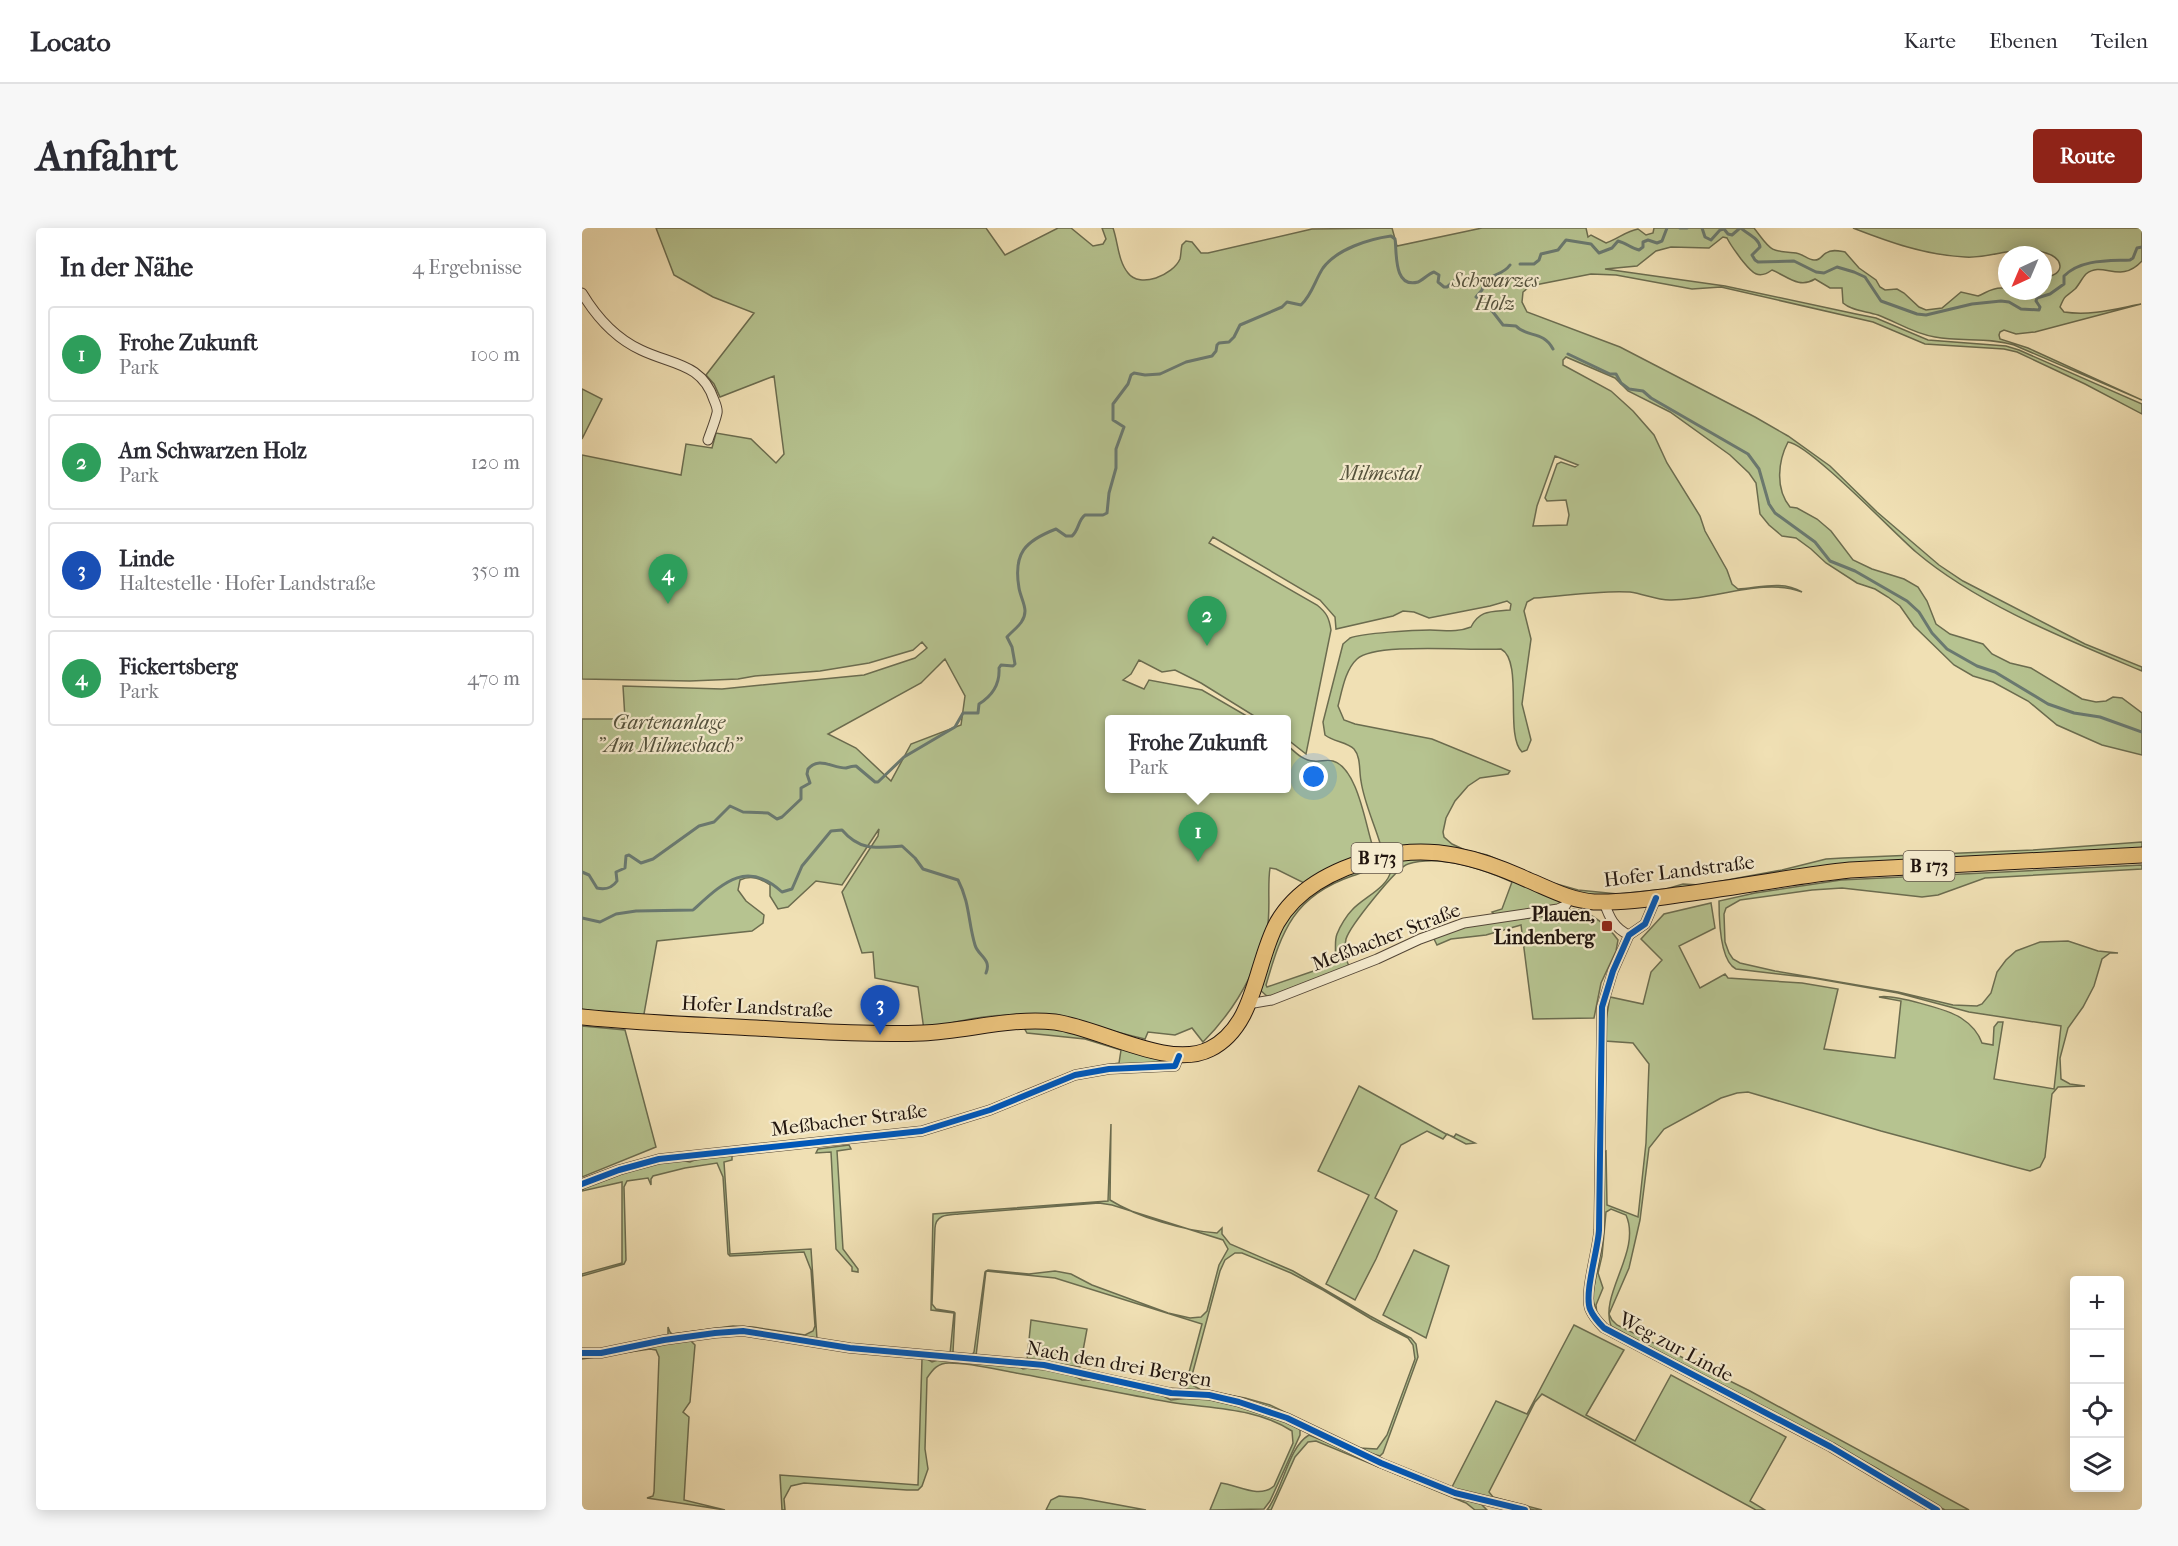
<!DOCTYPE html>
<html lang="de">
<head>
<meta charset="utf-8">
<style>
  body { margin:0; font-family:"IM FELL French Canon",serif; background:#f7f7f7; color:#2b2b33 }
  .controls { position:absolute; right:18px; bottom:18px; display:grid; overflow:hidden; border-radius:6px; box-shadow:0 3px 15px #0003 }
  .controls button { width:54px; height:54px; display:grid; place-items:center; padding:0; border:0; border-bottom:2px solid #e1e1e2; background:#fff; color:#2b2b33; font:30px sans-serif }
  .compass { position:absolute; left:1416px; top:18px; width:54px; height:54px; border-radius:50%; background:#fff; box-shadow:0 3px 15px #0003; rotate:224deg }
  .you { position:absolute; left:732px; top:549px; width:21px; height:21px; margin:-15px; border:4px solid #fff; border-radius:50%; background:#1a73e8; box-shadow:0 0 0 9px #1a73e833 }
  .badge { display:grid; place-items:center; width:39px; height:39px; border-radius:50%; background:#8f2418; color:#fff; font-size:20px; font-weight:700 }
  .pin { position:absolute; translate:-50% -50px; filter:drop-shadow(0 2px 3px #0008) }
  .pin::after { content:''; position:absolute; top:32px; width:21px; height:18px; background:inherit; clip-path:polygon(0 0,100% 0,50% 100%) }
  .popup { position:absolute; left:523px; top:487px; width:186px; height:78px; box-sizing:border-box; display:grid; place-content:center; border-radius:6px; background:#fff; filter:drop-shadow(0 2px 4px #0005); font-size:20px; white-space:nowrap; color:#7c7c81 }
  .popup b { font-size:22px; color:#2b2b33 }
  .popup::after { content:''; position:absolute; left:50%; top:100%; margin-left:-12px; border:12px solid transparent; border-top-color:#fff }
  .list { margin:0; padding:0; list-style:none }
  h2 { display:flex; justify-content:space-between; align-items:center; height:78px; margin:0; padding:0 24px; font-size:26px }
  h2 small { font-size:20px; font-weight:400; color:#7c7c81 }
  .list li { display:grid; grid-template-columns:39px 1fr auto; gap:18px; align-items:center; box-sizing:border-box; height:96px; margin:0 12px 12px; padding:0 12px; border:2px solid #e1e1e2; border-radius:6px }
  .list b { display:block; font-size:22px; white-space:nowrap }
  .list p { margin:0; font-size:20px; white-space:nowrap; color:#7c7c81 }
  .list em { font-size:20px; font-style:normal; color:#7c7c81 }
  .icon { flex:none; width:33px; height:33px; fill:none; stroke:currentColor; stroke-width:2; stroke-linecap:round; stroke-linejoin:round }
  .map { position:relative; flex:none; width:1560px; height:1282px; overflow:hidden; border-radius:6px }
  header { display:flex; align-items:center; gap:36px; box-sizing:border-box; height:84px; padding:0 30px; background:#fff; border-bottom:2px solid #e1e1e2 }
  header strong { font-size:28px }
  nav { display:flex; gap:33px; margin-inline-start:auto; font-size:21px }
  .intro { display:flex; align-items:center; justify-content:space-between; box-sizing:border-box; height:144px; padding:0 36px }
  h1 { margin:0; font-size:42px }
  .button { padding:15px 27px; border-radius:6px; background:#8f2418; color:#fff; font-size:21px; font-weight:700 }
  main { display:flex; gap:36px; padding:0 36px }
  aside { flex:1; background:#fff; border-radius:6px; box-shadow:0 3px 15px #0003 }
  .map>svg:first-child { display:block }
</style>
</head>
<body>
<header>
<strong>Locato</strong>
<nav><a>Karte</a><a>Ebenen</a><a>Teilen</a></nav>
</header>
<div class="intro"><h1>Anfahrt</h1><a class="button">Route</a></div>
<main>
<aside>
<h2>In der Nähe<small>4 Ergebnisse</small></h2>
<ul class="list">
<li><span class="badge" style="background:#2e9e5b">1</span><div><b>Frohe Zukunft</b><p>Park</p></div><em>100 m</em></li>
<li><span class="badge" style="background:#2e9e5b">2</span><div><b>Am Schwarzen Holz</b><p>Park</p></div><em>120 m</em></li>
<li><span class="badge" style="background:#1a4fb4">3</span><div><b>Linde</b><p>Haltestelle · Hofer Landstraße</p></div><em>350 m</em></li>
<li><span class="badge" style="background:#2e9e5b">4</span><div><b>Fickertsberg</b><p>Park</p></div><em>470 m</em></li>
</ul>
</aside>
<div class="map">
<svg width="1560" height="1282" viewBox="0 0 1560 1282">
  <rect width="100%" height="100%" fill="#f0e0b4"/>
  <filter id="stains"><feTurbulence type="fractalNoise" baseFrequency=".00333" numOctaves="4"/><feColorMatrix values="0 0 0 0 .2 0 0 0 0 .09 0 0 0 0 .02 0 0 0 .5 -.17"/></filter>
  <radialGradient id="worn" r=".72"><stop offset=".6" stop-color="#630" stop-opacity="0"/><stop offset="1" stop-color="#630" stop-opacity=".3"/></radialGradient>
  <g fill="#b6c390" stroke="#6b6c4f" stroke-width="1.5" fill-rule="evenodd">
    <path d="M74 0H404L423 27 476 0H489L511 18 521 16 524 11 520 0H531C536 14 536 33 546 45 558 61 591 47 598 31 599 27 599 21 600 17L604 13 610 14 619 25H626L730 1 810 0 815 18 900 0H1004L1006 9 1009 7 1024 15C1036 11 1044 3 1056 1L1064 7 1071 5 1072 0H1172C1189 22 1186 23 1214 25 1221 26 1226 32 1232 32 1238 33 1240 27 1244 25 1250 21 1257 23 1263 24L1277 40 1294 52 1298 59 1303 62 1315 61 1322 65 1337 79 1344 82 1360 80 1379 64 1396 68C1404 65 1409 60 1419 60 1430 60 1437 74 1449 69L1451 63H1461V51C1467 48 1478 47 1478 38 1477 28 1465 25 1457 23 1432 18 1407 31 1383 29 1343 27 1307 14 1271 0H1560V33C1538 57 1521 32 1504 46 1500 50 1497 57 1493 61 1483 70 1484 65 1478 79L1482 84C1509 88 1533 81 1559 76L1453 104 1434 106 1422 102 1418 104 1417 107 1418 111 1446 120 1560 172 1432 117C1406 109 1379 114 1353 109 1332 106 1315 94 1296 87 1284 83 1270 83 1261 75L1260 60H1248L1233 51C1217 61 1205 48 1190 42 1175 53 1169 43 1159 31 1154 24 1149 18 1145 10L1141 9 1127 20 1089 19 1074 23 1055 38 1023 41 1143 58 1274 86 1294 90 1346 112 1424 118 1437 122 1560 176V186L1503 156 1435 124 1422 121 1343 116 1291 94 1139 59 1110 61 1034 47 1009 46 948 58 941 64 940 74 945 84 1038 119 1173 189 1206 208 1248 238 1295 284 1357 337 1381 353 1503 416 1560 439V443C1486 412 1395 376 1334 324 1312 305 1227 216 1206 214 1196 233 1193 261 1208 279L1215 280 1235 291 1249 303 1271 332 1290 341 1322 351 1336 359 1345 373 1354 396 1368 406 1401 416 1410 426 1428 435 1449 440 1500 471 1514 474 1524 473 1531 469 1540 470 1560 485V527L1520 517 1475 497 1446 473 1411 454 1391 448 1372 437 1332 398 1318 378 1306 369 1293 361 1275 355 1244 335 1229 321 1214 310 1200 308 1187 297 1178 286 1174 255 1167 245 1148 227 1088 184 1046 163 1033 150 984 129 981 132V137L1029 163 1051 183 1072 207 1085 235 1118 288 1123 303 1145 342 1150 356 1156 361C1177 360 1200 352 1220 364 1181 349 1130 373 1088 372 1074 372 1062 366 1048 364 1017 362 983 368 952 370L945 374 942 383 949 411 940 476 949 512 945 522 940 524C922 507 942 433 919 421 890 423 792 414 775 431 763 442 760 463 756 478L762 492 773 496 850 511 928 543 926 546 898 550 886 558 873 573 864 590 861 604 862 609 870 616 883 622 905 627 971 655 996 662 1036 666 1084 661 1101 656 1118 657 1200 642 1244 631 1261 630 1451 622 1560 614V621L1101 663 1003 668 927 638 805 621 798 615C792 595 782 574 779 553 777 543 779 529 772 521 765 514 752 514 743 507L741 494 761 416C762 415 767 411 768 410 781 405 833 402 848 402 863 402 874 405 889 399 898 381 911 384 928 382L929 376 925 373 908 378 847 390 832 384 821 383 811 388 754 401 753 389 738 372 631 309 627 315 735 377C745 385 747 390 749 402L724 526 705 511 704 492 677 491 619 455 593 442 580 444 557 432 549 446 541 452 562 461 567 452 620 462 670 491 528 492V560H704L705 517C713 524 721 533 732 533 739 534 744 531 751 533 775 540 783 594 790 616L784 628 722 655 694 641 688 640C685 659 689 685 685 701 674 745 653 782 621 814L610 800 593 807 566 804 563 811C525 802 485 789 446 787 413 785 373 793 342 802L336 759 293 750 291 724 280 725 260 664 296 608 297 601 260 657 234 653 206 679 196 681 188 668V657C178 650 169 647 158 652L156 662 164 673 182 687 181 695 170 703 75 713 62 786 59 789 0 785V491H43L41 458 140 461 282 447 333 430 345 420 340 414 331 422 287 435 238 443 173 448 156 451 108 453 0 451V227L99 247 104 216 130 220 134 205 169 211 194 235 202 226 192 148 138 169 132 156 124 147 172 85 131 69 92 47ZM973 228 996 237 993 239 979 234 975 236 963 270 965 273 984 272 987 287 985 297 951 298 955 278ZM363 431 383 468 379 497 329 516 309 553 274 520 246 506 339 455Z"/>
    <path d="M0 161 20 171 0 211Z"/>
    <path d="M840 629 901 639 977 672 978 674 976 677 913 687 910 684 920 681 930 654C900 641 859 626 826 636 815 639 768 698 764 711 762 721 763 730 767 738L686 769 677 761C684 743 691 712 701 697 731 649 787 636 840 629ZM806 638 809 642C806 660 782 669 770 682 765 687 758 698 755 706 751 716 757 728 749 737L685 759 684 757C700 702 712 668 770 648 782 644 793 639 806 638Z"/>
    <path d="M1560 637V641L1403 650 1356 667 1340 669 1260 660 1230 662 1158 672 1144 680 1142 686 1143 714 1147 725 1151 731 1158 735 1193 743 1316 764 1371 777 1395 778 1400 776 1409 765 1415 744 1424 732 1434 723 1458 714 1486 713 1516 723 1536 725H1528L1520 731 1512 758 1501 779 1486 800 1478 830 1479 851 1488 856 1503 858 1476 859 1470 866 1463 929 1458 939 1448 943 1429 938 1299 903 1166 864 1155 865 1139 870 1082 901 1067 920 1058 992 1047 1040 1027 1086 1030 1092 1035 1097 1168 1163 1387 1282H1363L1330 1265 1296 1241 1029 1098C1017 1066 1060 1023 1044 987L1029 981 1024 984 1020 1028 1016 1045 1021 1060 1014 1077 1015 1087 1010 1069 1021 1013 1022 924 1024 923 1025 977 1056 989 1064 915 1067 836 1051 815 1023 813 1024 792 1028 769 1061 776 1069 744 1080 732 1059 711 1082 686 1129 675 1133 700 1097 718 1118 760 1143 746 1146 750 1220 755 1256 761 1242 821 1313 830 1319 773 1297 769C1311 766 1367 782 1379 790 1390 797 1396 804 1400 815L1411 817 1412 799 1416 794H1421L1412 851 1472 861 1479 798 1387 784 1316 765 1231 750 1154 741C1138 733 1137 691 1137 673L1173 665 1259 652Z"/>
    <path d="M992 681C1009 684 1026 698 1036 712L1034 723 1019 755 1012 790 951 791 939 697 904 707 869 711 855 717 851 709 882 697 973 687Z"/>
    <path d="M0 798 43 802 74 919 0 949Z"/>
    <path d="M441 798 481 801 587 833 586 835 495 842 537 835 539 822 503 811 445 805Z"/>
    <path d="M777 858 864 906 872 909 874 906 893 915 884 916 865 906 861 911 845 903 819 917 793 970 815 983 794 1031 773 1072 744 1056 787 967 736 943Z"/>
    <path d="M529 896 528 972C555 989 603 1003 635 1005L640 1000V1006L648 1016 711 1043 788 1088 829 1110 834 1116 836 1129 801 1225 798 1228 787 1225 712 1191 602 1163 620 1096 473 1050 404 1043 394 1128 390 1127 392 1124 403 1044 406 1042 447 1046 473 1043 489 1046 510 1057 586 1085 608 1090 619 1089 625 1083 637 1037 646 1021 641 1012 530 977 517 975 377 986C366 987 354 986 353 1000L350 1076 354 1081 372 1084 373 1085 371 1124 374 1126H368L372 1085 349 1082 351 986 526 973ZM653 1025H660L709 1045 741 1062 791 1092 826 1110 831 1117 833 1131 805 1207 795 1221 777 1220 688 1177 663 1170 619 1162 612 1158 609 1151 638 1043 643 1032Z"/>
    <path d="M267 917 269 921 255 923 261 1021 276 1041V1044L270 1043V1039L254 1021 249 924 234 925 236 921Z"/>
    <path d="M150 927V932L142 934 148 1026 229 1021 235 1111 178 1102 84 1109 86 1106V1099L88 1104 90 1106 151 1098 171 1099 223 1107 231 1103 233 1098 229 1042 222 1024 148 1028 146 1026 141 949 135 935 103 940 71 948 69 951V957L66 950 45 953 42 959 44 1032 42 1036 0 1048V1046L40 1035V954L0 963 2 960C27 951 83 926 108 934L118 930Z"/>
    <path d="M832 1022 867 1038 844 1110 801 1087Z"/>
    <path d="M449 1092 505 1101 498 1139 445 1132Z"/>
    <path d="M992 1097 1042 1122 1004 1187 1053 1213 1089 1147 1204 1209 1168 1273 1183 1282H1174L960 1166 953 1174 907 1264 911 1269 960 1282H952L869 1261 914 1173 945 1186Z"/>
    <path d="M111 1111 109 1113 113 1117 108 1174 101 1184 107 1189 102 1272 143 1282 65 1270 71 1268 72 1264 77 1129 74 1122 68 1121 0 1131V1129Z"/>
    <path d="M342 1129 350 1134 356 1132 437 1138 441 1141 453 1139 485 1144 500 1152H516L579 1167 589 1172 616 1169 679 1182 718 1201V1207L688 1273 682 1281 628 1282 639 1255C656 1257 677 1271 692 1258L711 1215 710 1203C673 1179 628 1181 587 1174 536 1165 485 1154 434 1145 413 1141 389 1135 367 1135 356 1135 351 1141 345 1150L343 1221 346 1241 340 1258 336 1262H325L222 1255 209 1258 202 1271 203 1282H200L198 1247 336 1257 340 1131Z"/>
    <path d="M727 1207 899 1276 905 1282H893L884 1275 734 1213 726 1214 713 1229 689 1282H685C701 1262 706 1219 727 1207Z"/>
    <path d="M477 1268 499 1270 564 1282H464L469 1272Z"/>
  </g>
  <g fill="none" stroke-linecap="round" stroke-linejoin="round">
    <g stroke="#6a7970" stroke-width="3">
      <path d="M1098 0H1105"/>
      <path d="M1120 0 1123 9 1129 12 1138 2 1142 1 1146 6 1150 7 1158 0"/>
      <path d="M1159 0C1165 6 1177 10 1178 19L1170 27 1173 32 1176 34 1212 33 1234 44 1242 45 1255 39 1272 44 1283 49 1299 73 1335 86 1344 87 1390 76 1419 73 1427 74 1439 81 1457 82 1458 79 1454 73 1455 70 1468 66 1482 56V48C1499 31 1526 33 1548 32L1551 30 1555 20 1560 19"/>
      <path d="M938 36H952L957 32 959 26 976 22 984 12 1009 16 1017 25 1030 20 1036 13C1044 15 1049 20 1057 22L1061 19V14L1066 12 1075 15 1080 13 1085 0"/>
      <path d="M902 54 900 62 894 69 904 75 921 97 934 98C945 110 961 102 971 121"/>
      <path d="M986 126 1028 146H1034L1039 155 1047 161 1061 163 1069 170 1166 226 1177 241 1187 276 1193 285 1233 314 1248 333 1273 343 1325 373 1337 384 1350 405 1365 421 1395 438 1413 444 1466 476 1492 485 1518 489 1560 504"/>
      <path d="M0 644 7 647 15 660C23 662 30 660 35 653L34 644 43 640 44 628 47 627 59 635 71 631 117 598 132 594 148 578 161 584 186 585 195 591 200 589 219 571V560L228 555 225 546 226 541C237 528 250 540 264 540 267 539 270 538 274 538L293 554H296L322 529 373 499 381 485H396L397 476C410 468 418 456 417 440L419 437 431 438 433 436 430 419 425 409C432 401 443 395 443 383 443 376 438 367 437 360 431 325 443 313 474 301L484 308H490C497 302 496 292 503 287H521L525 285 527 265 534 240V221L542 199 531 192V176L546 156 549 147 552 145 563 147 578 146 604 134 630 128 634 123 635 117 637 115 647 114 652 109 658 97 700 79 705 74 719 77C730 67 733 52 741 40 755 21 787 11 809 8L813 11C815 23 811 61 836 54 841 52 846 46 852 44L857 47 856 54 862 59H865L878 48 902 54C910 46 921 47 928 37"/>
      <path d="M0 690 18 694 34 686 54 683 111 682C141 655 164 631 200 664L210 661 220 638 249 603 260 602C278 623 294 620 320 618L333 630 341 641 376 652C388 675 386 694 393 717 396 728 410 731 404 745"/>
    </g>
    <defs>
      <g id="minor">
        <path d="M0 65C15 90 33 110 59 122 90 137 120 135 132 172 134 177 136 181 135 185 133 194 129 203 126 212"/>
        <path d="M1074 670 1063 696 1047 707 1031 743 1020 779 1017 1002C1016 1022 1002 1065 1008 1081 1011 1088 1016 1094 1022 1100L1249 1219 1355 1282"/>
        <path d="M1022 674C1027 689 1032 700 1047 707"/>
        <path d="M666 776 690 772 795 731 838 711 882 695 976 681 983 678 988 670"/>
        <path d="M0 956 37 942 77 931 340 903 408 882 493 847 527 841 593 838 597 828"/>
        <path d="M0 1125H19L82 1112 133 1105 161 1103 268 1120 462 1137 589 1165 627 1167 657 1174 705 1190 799 1235 873 1265 943 1282"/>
      </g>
      <path id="primary" d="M0 789C58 795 116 797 174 800 229 803 286 807 341 805 385 803 429 789 473 794 518 800 587 842 628 821 674 798 673 735 695 695 716 658 758 639 798 629 850 616 898 630 946 652 968 661 987 672 1012 674 1039 675 1068 671 1095 667 1153 660 1210 648 1268 642L1560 627"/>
    </defs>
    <use href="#minor" stroke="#544738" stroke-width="11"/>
    <use href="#primary" stroke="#20140e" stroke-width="17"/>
    <use href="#minor" stroke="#f5ebce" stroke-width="9"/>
    <use href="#primary" stroke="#e8c07a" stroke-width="15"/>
    <defs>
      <g id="cycleway">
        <path d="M1074 670 1063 696 1047 707 1031 743 1020 779 1017 1002C1016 1022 1002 1065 1008 1081 1011 1088 1016 1094 1022 1100L1249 1219 1355 1282"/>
        <path d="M0 956 37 942 77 931 340 903 408 882 493 847 527 841 593 838 597 828"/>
        <path d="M0 1125H19L82 1112 133 1105 161 1103 268 1120 462 1137 589 1165 627 1167 657 1174 705 1190 799 1235 873 1265 943 1282"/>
      </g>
    </defs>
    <use href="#cycleway" stroke="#f5ebce" stroke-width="10"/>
    <use href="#cycleway" stroke="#0057b8" stroke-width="6"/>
  </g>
  <rect fill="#8f2418" stroke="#f5ebce" stroke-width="2" x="1019" y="692" width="12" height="12" rx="3"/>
  <g text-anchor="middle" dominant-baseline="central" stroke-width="4.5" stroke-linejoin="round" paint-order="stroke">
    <g fill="#f5ebce" stroke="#605448" stroke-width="1.5">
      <rect x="769.5" y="615" width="51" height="30" rx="4.5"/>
      <rect x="1321.5" y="623" width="51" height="30" rx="4.5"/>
    </g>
    <g font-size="18" font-weight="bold" fill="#20140e">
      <text x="795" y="630">B 173</text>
      <text x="1347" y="638">B 173</text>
    </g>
    <g font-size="20" font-style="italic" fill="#54513c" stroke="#f5ebce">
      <text x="913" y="52">Schwarzes<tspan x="913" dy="23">Holz</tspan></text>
      <text x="798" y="245">Milmestal</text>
      <text x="87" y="494">Gartenanlage<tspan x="87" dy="23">"Am Milmesbach"</tspan></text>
    </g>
    <g font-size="20" fill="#20140e" stroke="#f5ebce">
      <text transform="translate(1097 643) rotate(-7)">Hofer Landstraße</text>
      <text transform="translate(804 709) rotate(-21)">Meßbacher Straße</text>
      <text transform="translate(175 779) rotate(3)">Hofer Landstraße</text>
      <text transform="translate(267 892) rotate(-7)">Meßbacher Straße</text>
      <text transform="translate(1094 1119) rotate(28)">Weg zur Linde</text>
      <text transform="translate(537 1136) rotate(10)">Nach den drei Bergen</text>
    </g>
    <g font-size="20" font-weight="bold" fill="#20140e" stroke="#f5ebce" text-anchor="end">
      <text x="1013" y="686">Plauen,<tspan x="1013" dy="23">Lindenberg</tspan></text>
    </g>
  </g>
  <rect width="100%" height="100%" filter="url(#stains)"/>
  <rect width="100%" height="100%" fill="url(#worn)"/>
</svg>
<div class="controls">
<button>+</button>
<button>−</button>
<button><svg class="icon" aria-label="locate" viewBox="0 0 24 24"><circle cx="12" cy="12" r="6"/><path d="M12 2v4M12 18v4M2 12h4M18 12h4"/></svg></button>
<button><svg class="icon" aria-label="layers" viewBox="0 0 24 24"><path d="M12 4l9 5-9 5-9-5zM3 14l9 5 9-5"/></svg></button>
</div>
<svg class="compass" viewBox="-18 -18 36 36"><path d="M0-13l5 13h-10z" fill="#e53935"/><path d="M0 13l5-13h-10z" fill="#7c7c81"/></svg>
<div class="you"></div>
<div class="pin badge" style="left:616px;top:634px;background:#2e9e5b">1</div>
<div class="popup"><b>Frohe Zukunft</b>Park</div>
<div class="pin badge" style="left:625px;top:418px;background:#2e9e5b">2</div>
<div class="pin badge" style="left:298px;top:807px;background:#1a4fb4">3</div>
<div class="pin badge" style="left:86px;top:376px;background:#2e9e5b">4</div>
</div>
</main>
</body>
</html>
